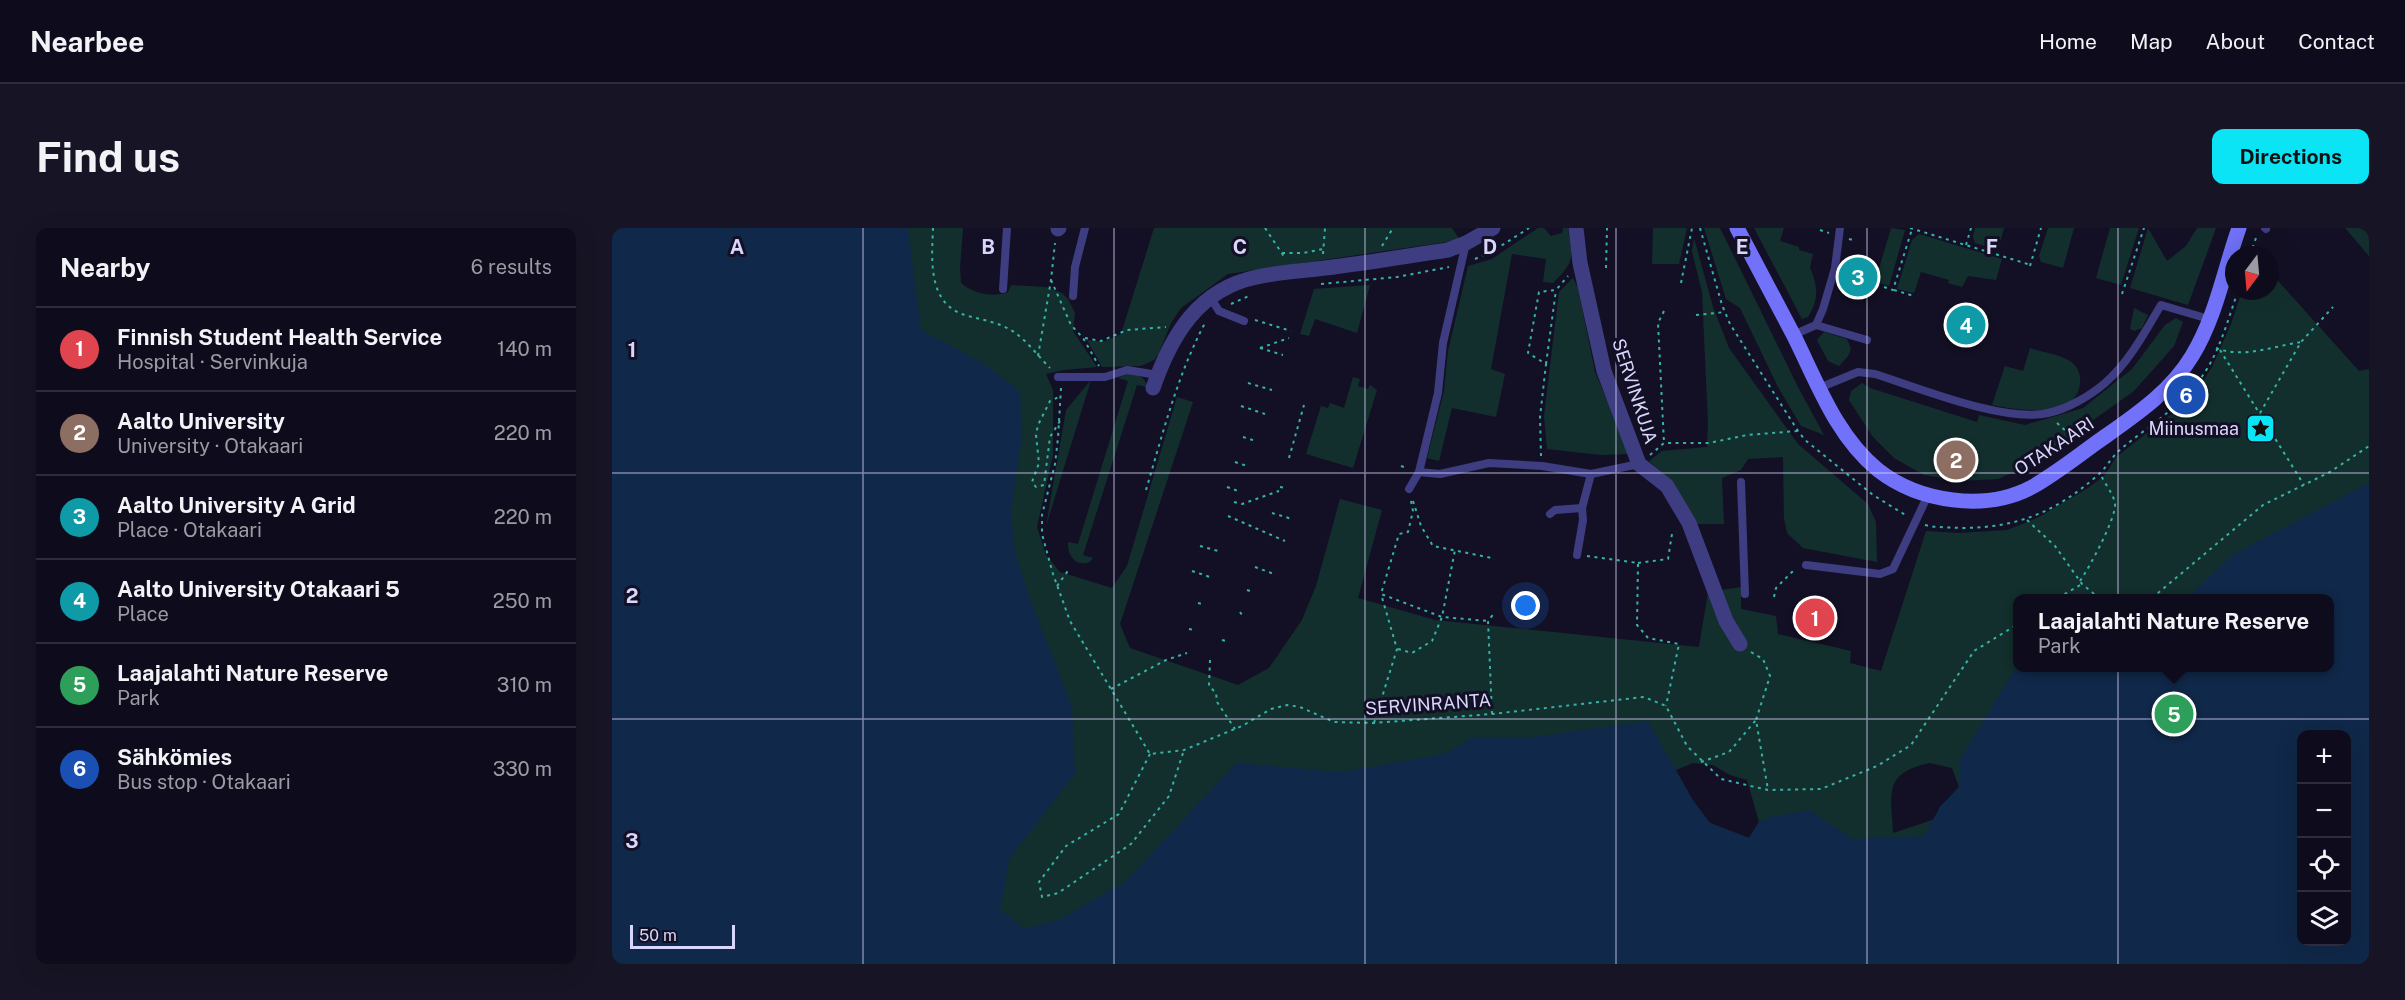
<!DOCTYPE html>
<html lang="en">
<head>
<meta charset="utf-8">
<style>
  body { margin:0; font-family:"Public Sans",sans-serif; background:#171525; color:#f1f3f6 }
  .controls { position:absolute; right:18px; bottom:18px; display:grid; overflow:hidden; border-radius:12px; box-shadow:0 6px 24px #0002 }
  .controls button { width:54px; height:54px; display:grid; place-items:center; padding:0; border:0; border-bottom:2px solid #2e2c3b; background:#0e0c1c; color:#f1f3f6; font:30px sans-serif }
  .compass { position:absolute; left:1613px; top:18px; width:54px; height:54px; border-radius:50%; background:#0e0c1c; box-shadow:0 6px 24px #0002; rotate:196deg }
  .scale { position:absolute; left:18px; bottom:15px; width:105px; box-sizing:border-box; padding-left:6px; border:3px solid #d9d6fd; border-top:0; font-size:16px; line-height:21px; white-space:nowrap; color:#d9d6fd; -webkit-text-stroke:4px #131025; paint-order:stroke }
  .you { position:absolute; left:914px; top:378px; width:21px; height:21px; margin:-15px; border:4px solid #fff; border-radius:50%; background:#1a73e8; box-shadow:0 0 0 9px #1a73e833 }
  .badge { display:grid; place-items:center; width:39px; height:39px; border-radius:50%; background:#0be4f5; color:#fff; font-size:20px; font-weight:700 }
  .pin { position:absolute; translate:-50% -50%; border:3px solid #fff; box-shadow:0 2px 6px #0006 }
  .popup { position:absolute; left:1401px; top:366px; width:321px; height:78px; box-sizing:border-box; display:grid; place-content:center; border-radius:12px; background:#0e0c1c; filter:drop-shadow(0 2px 4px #0005); font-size:20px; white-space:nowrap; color:#9b9ba3 }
  .popup b { font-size:22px; color:#f1f3f6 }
  .popup::after { content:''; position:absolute; left:50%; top:100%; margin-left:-12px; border:12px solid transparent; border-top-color:#0e0c1c }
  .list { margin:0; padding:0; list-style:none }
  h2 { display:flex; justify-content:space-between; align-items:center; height:78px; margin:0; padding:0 24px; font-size:26px }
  h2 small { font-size:20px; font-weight:400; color:#9b9ba3 }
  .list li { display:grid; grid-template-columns:39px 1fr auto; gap:18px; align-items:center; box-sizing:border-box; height:84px; padding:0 24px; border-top:2px solid #2e2c3b }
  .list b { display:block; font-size:22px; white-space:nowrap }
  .list p { margin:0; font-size:20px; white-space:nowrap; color:#9b9ba3 }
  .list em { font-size:20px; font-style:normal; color:#9b9ba3 }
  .icon { flex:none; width:33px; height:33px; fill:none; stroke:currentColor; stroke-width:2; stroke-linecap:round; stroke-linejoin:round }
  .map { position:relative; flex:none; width:1757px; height:736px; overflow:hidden; border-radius:12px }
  header { display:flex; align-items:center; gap:36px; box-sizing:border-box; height:84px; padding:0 30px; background:#0e0c1c; border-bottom:2px solid #2e2c3b }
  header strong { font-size:28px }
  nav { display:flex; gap:33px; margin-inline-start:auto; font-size:21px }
  .intro { display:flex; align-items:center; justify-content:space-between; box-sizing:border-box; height:144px; padding:0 36px }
  h1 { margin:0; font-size:42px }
  .button { padding:15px 27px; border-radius:12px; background:#0be4f5; color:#111; font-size:21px; font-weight:700 }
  main { display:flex; gap:36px; padding:0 36px }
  aside { flex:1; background:#0e0c1c; border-radius:12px; box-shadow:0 6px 24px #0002 }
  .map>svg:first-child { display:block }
</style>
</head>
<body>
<header>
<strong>Nearbee</strong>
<nav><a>Home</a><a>Map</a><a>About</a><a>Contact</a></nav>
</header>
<div class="intro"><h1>Find us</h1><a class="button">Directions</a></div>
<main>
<aside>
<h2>Nearby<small>6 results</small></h2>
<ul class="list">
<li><span class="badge" style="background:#e0444e">1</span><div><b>Finnish Student Health Service</b><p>Hospital · Servinkuja</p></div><em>140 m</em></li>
<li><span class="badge" style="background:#8d6e63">2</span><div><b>Aalto University</b><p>University · Otakaari</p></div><em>220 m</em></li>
<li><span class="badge" style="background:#0f9aa8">3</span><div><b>Aalto University A Grid</b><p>Place · Otakaari</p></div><em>220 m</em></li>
<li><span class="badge" style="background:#0f9aa8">4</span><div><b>Aalto University Otakaari 5</b><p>Place</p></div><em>250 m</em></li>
<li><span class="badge" style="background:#2e9e5b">5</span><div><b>Laajalahti Nature Reserve</b><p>Park</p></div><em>310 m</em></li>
<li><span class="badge" style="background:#1a4fb4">6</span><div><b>Sähkömies</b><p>Bus stop · Otakaari</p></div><em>330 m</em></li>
</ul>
</aside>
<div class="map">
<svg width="1757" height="736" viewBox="0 0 1757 736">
  <rect width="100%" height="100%" fill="#131025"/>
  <g fill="#132f2d" fill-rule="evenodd">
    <path d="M280 0H351L348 40 349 55C362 66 381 70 396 64L399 57 434 59 450 65 456 71 463 85 461 103 485 139 452 142 434 146 441 162V227L425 299 434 327 448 344 500 360 515 338 565 169 581 174 508 396 518 420 626 457 657 440 690 392 704 358 728 271 770 282 746 370 823 392 1087 419 1096 364 1129 359V381L1164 388 1166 406 1239 423 1238 435 1269 443 1314 303 1347 305 1395 302 1425 290 1476 260 1493 247 1504 229 1566 181 1586 161 1600 139 1619 96 1630 63H1658V44L1747 143 1757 141V736H373ZM1406 370H1718V440H1406ZM1690 506H1734V714H1690ZM1081 535 1101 537 1118 547 1135 552 1147 594 1137 610 1098 595 1080 571 1064 542ZM1318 535 1340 540 1347 559 1328 579 1323 591 1281 605C1279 564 1271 545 1318 535Z"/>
    <path d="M542 0H840L848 12 616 46 569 80 559 95 547 125 542 132 529 138 490 139 475 112 491 114 509 106Z"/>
    <path d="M926 0H932L939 8 950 5 951 0H956C960 31 964 32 941 55L931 54 934 31 900 26 879 141 893 146 884 189 840 180 827 233 815 230 832 163 836 123 856 38 880 31Z"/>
    <path d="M1041 0H1075L1067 36H1040Z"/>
    <path d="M1092 0H1108L1186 159 1212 207 1189 198 1166 159 1128 80 1114 71Z"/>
    <path d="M1142 0H1172L1168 13 1187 19V22L1201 26 1198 40C1206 57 1207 72 1196 89L1190 91Z"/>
    <path d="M1279 0 1293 2 1277 58 1263 54Z"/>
    <path d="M1363 0H1392L1386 22 1363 15 1361 9Z"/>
    <path d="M1436 0H1462L1451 40 1429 34 1427 28Z"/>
    <path d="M1498 0H1527L1509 57 1484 50Z"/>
    <path d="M1536 0 1555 33 1574 18 1585 0H1604L1576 77 1518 60Z"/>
    <path d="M1733 0H1757V28Z"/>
    <path d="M1307 6 1390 31 1384 52 1356 48 1350 59 1336 55 1337 52 1309 44 1302 65 1285 61 1300 12Z"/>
    <path d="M1082 10 1101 79 1117 120 1186 216 1256 276 1264 294 1265 334 1191 320 1175 305 1172 291 1171 229 1136 231 1129 242 1110 250 1112 296H1084L1058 253 1037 233 1050 223 1095 219 1096 195 1090 64 1080 23Z"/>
    <path d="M961 50 966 60 983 144 1018 226 989 227 935 221 932 188 947 64Z"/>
    <path d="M758 57 745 105 703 91 697 108 688 106 702 61Z"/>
    <path d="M1522 80 1536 87 1530 100 1522 103 1518 101Z"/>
    <path d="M1564 90 1571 94 1562 118 1522 163 1418 237 1386 251 1347 253 1312 247 1282 230 1261 209 1237 172 1239 163 1250 155 1258 160 1365 194 1367 187 1413 197 1471 180 1520 141 1553 97Z"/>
    <path d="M1212 104 1235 111 1239 121 1236 128 1227 138 1216 133 1205 112Z"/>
    <path d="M1418 120C1430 124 1447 126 1458 133 1464 137 1469 145 1468 153 1468 192 1404 182 1380 177L1393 138 1411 143Z"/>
    <path d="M514 146C524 146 533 147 535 159L525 157 471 327 481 330 478 334C464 339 455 328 456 314L466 316 516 153 506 150Z"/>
    <path d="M741 149 748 151 746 158 756 161 758 157 765 162 741 240 694 226 709 178 716 180 718 175 732 180Z"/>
    <path d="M479 152 434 298 454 182Z"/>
  </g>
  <path fill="#102849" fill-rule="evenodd" d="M0 0H296L309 102 367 133 408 163 410 206 399 285 403 324 418 371 460 479 463 546 398 630 388 681 413 701 448 691 514 653 624 535 730 544 832 526 861 509 913 510 1036 493 1080 571 1098 595 1137 610 1147 594 1158 589 1197 582 1241 611 1312 608 1328 579 1347 559V533L1406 436V440H1718V370H1575L1620 327 1757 255V736H0ZM1690 506H1734V714H1690Z"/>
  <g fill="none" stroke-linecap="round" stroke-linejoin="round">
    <g stroke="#35b3a7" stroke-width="2" stroke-dasharray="3 4.5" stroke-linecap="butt">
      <path d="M321 0C320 29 315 73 350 86 367 92 386 93 402 104 415 113 427 129 438 140"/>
      <path d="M653 0 673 30"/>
      <path d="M1088 0 1110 77 1118 96 1186 203 1193 212 1261 267 1295 288"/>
      <path d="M1298 0 1419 37"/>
      <path d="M1208 2 1217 5"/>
      <path d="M1237 11 1244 13"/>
      <path d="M1354 17 1359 0"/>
      <path d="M770 18 781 0"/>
      <path d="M670 25H691L711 21"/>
      <path d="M711 26 713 0"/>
      <path d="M1638 27 1645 7"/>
      <path d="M863 31 881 23 917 0"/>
      <path d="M1418 38 1429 0"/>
      <path d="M994 40 995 0"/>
      <path d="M439 52 459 97 471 110 487 138"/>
      <path d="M1069 55 1080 0"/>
      <path d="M709 56 785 49 837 39"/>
      <path d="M1272 59 1281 62 1300 1"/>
      <path d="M1282 62 1302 68"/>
      <path d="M1510 66 1532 0"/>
      <path d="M619 76 639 67"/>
      <path d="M1052 83 1046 95 1052 215"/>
      <path d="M1084 87 1113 84"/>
      <path d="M643 92 679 103"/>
      <path d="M473 110 489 113 515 102 554 99"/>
      <path d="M648 120 677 110"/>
      <path d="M648 120 671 127"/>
      <path d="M1604 120C1631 131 1662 118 1689 114"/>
      <path d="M1608 122 1692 257"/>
      <path d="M426 128 439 52 443 15"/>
      <path d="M934 136 944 62"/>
      <path d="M636 155 660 162"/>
      <path d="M449 160 446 210 443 236 430 287V306L441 346 458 393 538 526 572 522 630 498 659 481 675 477 688 479 722 494 762 495 880 486 1032 469 1054 478 1075 518 1109 551 1156 562 1209 561 1265 538 1299 517 1362 423 1406 396"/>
      <path d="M629 178 653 186"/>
      <path d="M1648 185 1689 114 1721 79"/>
      <path d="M448 193 438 209 432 257 424 259 420 254 427 235 424 207 426 197 438 173 449 168"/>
      <path d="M1445 195 1456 205 1457 212"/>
      <path d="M631 209 644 213"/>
      <path d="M1038 227 1052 215H1097L1135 207 1186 203"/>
      <path d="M929 228 928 189 934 136 916 125 927 64 944 62 956 48"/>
      <path d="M677 230 692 177"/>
      <path d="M623 234 635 238"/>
      <path d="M789 238 795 240"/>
      <path d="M615 259 626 263"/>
      <path d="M668 259 674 260"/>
      <path d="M534 262C551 205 565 148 593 95"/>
      <path d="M799 273 801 283 796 304 787 306 769 366 830 389 876 393"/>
      <path d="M801 273 809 298 821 318 880 330"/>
      <path d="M622 274 630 276 667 263"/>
      <path d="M660 285 680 291"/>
      <path d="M616 288 673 313"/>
      <path d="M1415 292 1443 318 1470 356 1487 370"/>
      <path d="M1313 297C1325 300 1337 299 1349 300 1405 300 1444 284 1486 247 1495 239 1500 228 1510 220 1537 198 1571 177 1591 147 1608 123 1616 91 1626 63"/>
      <path d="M588 318 606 323"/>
      <path d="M975 328 1026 335 1025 397 1036 410 1067 416 1054 478"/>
      <path d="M1026 335 1056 331 1060 306 1064 304"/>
      <path d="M643 339 662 346"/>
      <path d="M580 343 598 349"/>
      <path d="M1468 353C1477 340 1505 289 1503 275 1501 265 1492 255 1488 245"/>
      <path d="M445 358 458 340"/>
      <path d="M635 362 641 364"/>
      <path d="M1162 369 1164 360 1183 341"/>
      <path d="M1446 370 1470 356"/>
      <path d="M1540 370 1651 277 1718 244 1757 218"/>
      <path d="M586 375 590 376"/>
      <path d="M628 384 632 390"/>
      <path d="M577 401 582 402"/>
      <path d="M610 412 614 413"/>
      <path d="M786 421 800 425 820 413 830 389 843 322"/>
      <path d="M1139 424 1151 431 1158 448 1144 492 1156 562"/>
      <path d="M598 432 597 458 604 465 605 474 623 501"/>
      <path d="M499 461 554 432 575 425"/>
      <path d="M880 486 876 393 883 384"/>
      <path d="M762 495 785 421 769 366"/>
      <path d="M538 526 507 586 454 618 427 654 430 669 446 665 519 616 557 568 572 522"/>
      <path d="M1089 534 1117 524 1144 492"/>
    </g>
    <g stroke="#3e3d82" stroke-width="8">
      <path d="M1228 0 1223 40 1211 81 1204 97 1255 112"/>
      <path d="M1653 0 1654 1"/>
      <path d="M391 61 395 0"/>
      <path d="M461 68 463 39 473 0"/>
      <path d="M598 69 607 83 632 93"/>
      <path d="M1181 107 1204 97"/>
      <path d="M446 149H493L515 142 546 147"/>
      <path d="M1207 160 1246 144 1263 146C1307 160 1392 195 1436 185 1455 181 1478 168 1493 155 1517 134 1533 104 1549 77L1597 91"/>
      <path d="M807 244 828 246 877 235 930 238 979 246 1027 236"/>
      <path d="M1129 254 1133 366"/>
      <path d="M797 261 807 244 826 165 831 115 854 15"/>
      <path d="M938 286 943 282 970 280"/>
      <path d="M965 327 971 292 970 280 979 246"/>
      <path d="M1194 337 1268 346 1281 341 1316 267"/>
    </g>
    <g stroke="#3e3d82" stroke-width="15">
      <path d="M964 0 968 35 992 143 1027 236 1055 258 1077 295 1114 393 1128 416"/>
      <path d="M446 1 447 0"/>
      <path d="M541 160C559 108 586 61 645 49 667 44 690 43 713 40 754 35 795 28 836 22L854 15 881 0"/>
    </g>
    <path stroke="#7172f9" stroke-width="15" d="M1125 0C1144 36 1163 72 1182 108 1205 154 1224 208 1266 242 1307 274 1373 284 1420 259 1445 245 1468 226 1491 210 1525 186 1559 163 1580 128 1604 89 1612 42 1627 0"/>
  </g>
  <path fill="none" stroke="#d9d6fd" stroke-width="1.5" stroke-opacity="0.55" d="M251 0V736M502 0V736M753 0V736M1004 0V736M1255 0V736M1506 0V736M0 245H1757M0 491H1757"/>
  <defs>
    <symbol id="sight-square" viewBox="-11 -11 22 22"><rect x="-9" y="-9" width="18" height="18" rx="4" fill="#0be4f5" stroke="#131025"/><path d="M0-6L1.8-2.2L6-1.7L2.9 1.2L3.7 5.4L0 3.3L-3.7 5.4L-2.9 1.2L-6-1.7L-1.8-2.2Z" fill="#111"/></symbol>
  </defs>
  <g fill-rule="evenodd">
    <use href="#sight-square" x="1632" y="184" width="33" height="33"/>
  </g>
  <g text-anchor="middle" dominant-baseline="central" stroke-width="6" stroke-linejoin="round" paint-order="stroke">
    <g font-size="18" fill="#d9d6fd" stroke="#131025">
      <text transform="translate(1023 163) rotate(72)">SERVINKUJA</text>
      <text transform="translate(1442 218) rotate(-33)">OTAKAARI</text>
      <text transform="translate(816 476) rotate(-4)">SERVINRANTA</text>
    </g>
    <g font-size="18" fill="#d9d6fd" stroke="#131025" text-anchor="end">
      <text x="1627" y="200">Miinusmaa</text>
    </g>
  </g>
  <g font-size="20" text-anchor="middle" font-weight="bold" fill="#d9d6fd" stroke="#131025" stroke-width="6" stroke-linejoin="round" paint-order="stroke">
    <text x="125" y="26">A</text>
    <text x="376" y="26">B</text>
    <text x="628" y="26">C</text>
    <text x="878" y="26">D</text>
    <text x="1130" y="26">E</text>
    <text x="1380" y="26">F</text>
    <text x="20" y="129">1</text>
    <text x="20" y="375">2</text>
    <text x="20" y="620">3</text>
  </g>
</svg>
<div class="controls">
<button>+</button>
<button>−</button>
<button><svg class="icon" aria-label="locate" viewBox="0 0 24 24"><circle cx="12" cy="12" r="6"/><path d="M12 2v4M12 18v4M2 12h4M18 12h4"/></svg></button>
<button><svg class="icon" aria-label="layers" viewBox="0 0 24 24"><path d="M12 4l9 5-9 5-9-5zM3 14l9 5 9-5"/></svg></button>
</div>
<svg class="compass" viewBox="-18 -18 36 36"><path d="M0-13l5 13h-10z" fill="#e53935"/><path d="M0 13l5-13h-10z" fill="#9b9ba3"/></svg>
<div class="scale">50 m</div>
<div class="you"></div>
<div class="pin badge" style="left:1203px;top:390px;background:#e0444e">1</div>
<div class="pin badge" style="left:1344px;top:232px;background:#8d6e63">2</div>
<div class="pin badge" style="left:1246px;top:49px;background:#0f9aa8">3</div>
<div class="pin badge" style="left:1354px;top:97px;background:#0f9aa8">4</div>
<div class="pin badge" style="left:1562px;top:486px;background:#2e9e5b">5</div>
<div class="popup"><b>Laajalahti Nature Reserve</b>Park</div>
<div class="pin badge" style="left:1574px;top:167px;background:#1a4fb4">6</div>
</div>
</main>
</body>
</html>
